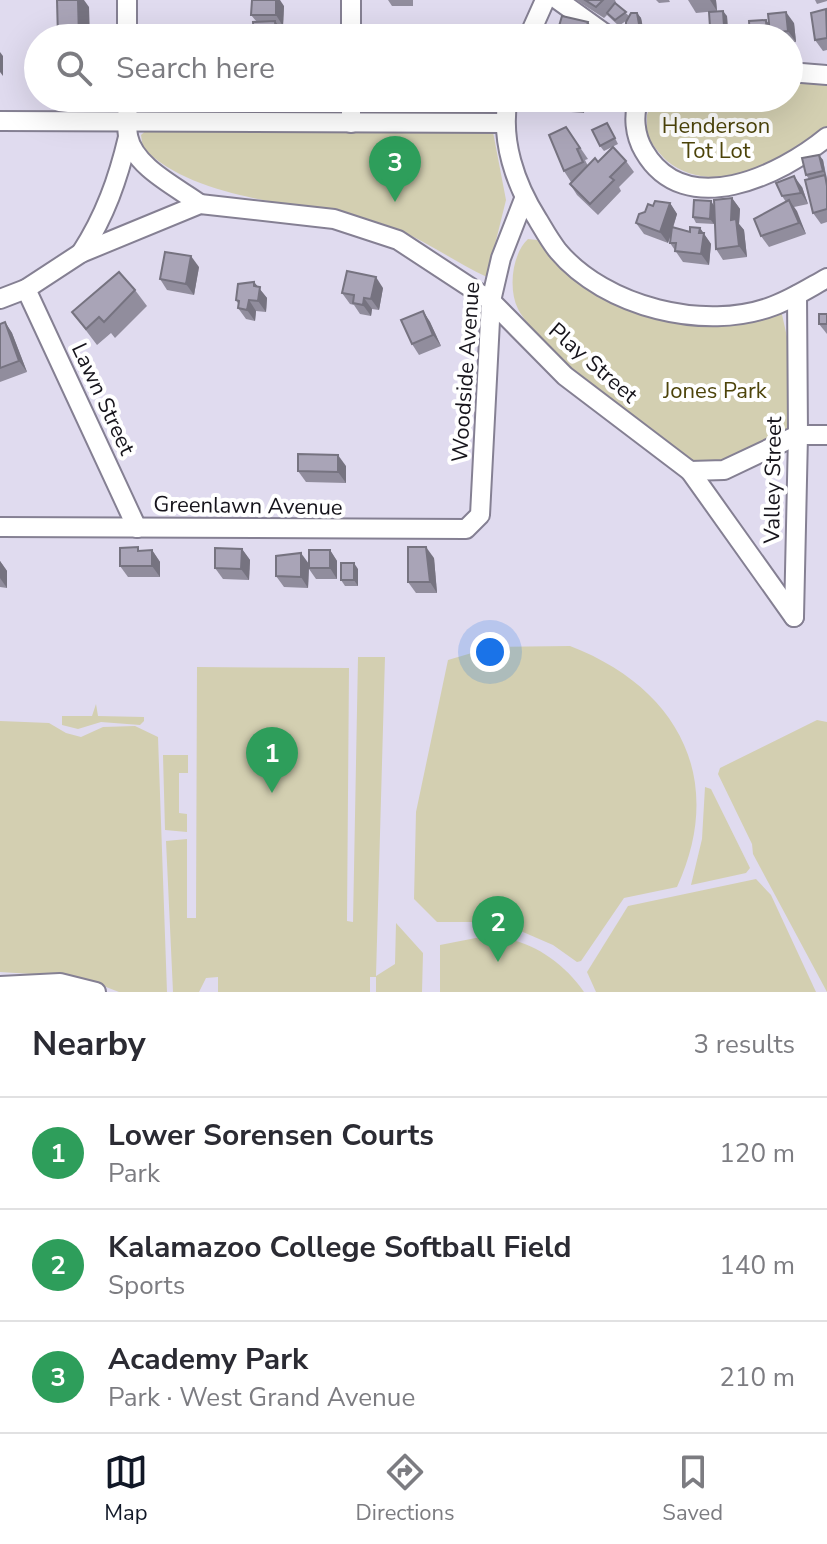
<!DOCTYPE html>
<html lang="en">
<head>
<meta charset="utf-8">
<style>
  body { margin:0; font-family:"Nunito Sans",sans-serif; background:#f7f7f7; color:#2b2b33 }
  .you { position:absolute; left:490px; top:652px; width:28px; height:28px; margin:-20px; border:6px solid #fff; border-radius:50%; background:#1a73e8; box-shadow:0 0 0 12px #1a73e833 }
  .badge { display:grid; place-items:center; width:52px; height:52px; border-radius:50%; background:#111827; color:#fff; font-size:26px; font-weight:700 }
  .pin { position:absolute; translate:-50% -66px; filter:drop-shadow(0 2px 4px #0008) }
  .pin::after { content:''; position:absolute; top:42px; width:28px; height:24px; background:inherit; clip-path:polygon(0 0,100% 0,50% 100%) }
  .list { margin:0; padding:0; list-style:none }
  h2 { display:flex; justify-content:space-between; align-items:center; height:104px; margin:0; padding:0 32px; font-size:34px }
  h2 small { font-size:26px; font-weight:400; color:#7c7c81 }
  .list li { display:grid; grid-template-columns:52px 1fr auto; gap:24px; align-items:center; box-sizing:border-box; height:112px; padding:0 32px; border-top:2px solid #e1e1e2 }
  .list b { display:block; font-size:30px; white-space:nowrap }
  .list p { margin:0; font-size:26px; white-space:nowrap; color:#7c7c81 }
  .list em { font-size:26px; font-style:normal; color:#7c7c81 }
  .icon { flex:none; width:44px; height:44px; fill:none; stroke:currentColor; stroke-width:2; stroke-linecap:round; stroke-linejoin:round }
  .map { position:relative; flex:none; width:827px; height:992px; overflow:hidden }
  .search { position:absolute; background:#fff; box-shadow:0 8px 32px #0002; left:24px; right:24px; top:24px; height:88px; display:flex; align-items:center; gap:20px; box-sizing:border-box; padding:0 28px; border-radius:44px; color:#7c7c81; font-size:30px }
  .sheet { height:440px; background:#fff }
  nav { display:flex; justify-content:space-around; align-items:center; box-sizing:border-box; height:112px; border-top:2px solid #e1e1e2; background:#fff; font-size:22px; color:#7c7c81 }
  nav a { display:grid; justify-items:center; gap:4px }
  nav .on { color:#111827 }
  .map>svg:first-child { display:block }
</style>
</head>
<body>
<div class="map">
<svg width="827" height="992" viewBox="0 0 827 992">
  <rect width="100%" height="100%" fill="#e0dbef"/>
  <g fill="#d3cfb1">
    <path d="M789 74 827 77V130C783 156 717 201 667 161 660 155 654 145 647 138V115L653 98H789Z"/>
    <path d="M150 127 493 132 506 200 487 277C448 259 415 232 373 221 301 202 197 202 143 148L141 135Z"/>
    <path d="M528 239 537 240 556 258 629 306 781 310 787 337V428C767 451 729 466 699 462 664 457 534 342 518 309 508 289 512 254 528 239Z"/>
    <path d="M570 646C677 687 727 778 677 887L624 898 581 961 577 962 553 945 516 929 512 922H437L414 899 416 812 448 660 492 647Z"/>
    <path d="M358 657H385L376 976 395 964 396 923 423 953 422 992H376V977H370V992H218V977L206 978 199 992H173L166 841 187 839V918H196L197 667 349 668 347 921 353 922Z"/>
    <path d="M96 704 98 716 144 717V721L140 725 101 722 78 729 62 725V716H92Z"/>
    <path d="M817 720 827 722V992L753 854 752 844 718 774 720 768Z"/>
    <path d="M0 721 49 723 66 733 81 737 103 727 135 726 158 737 167 992H119L80 977 0 972Z"/>
    <path d="M163 755H188V773H179V813L187 814V832L165 830Z"/>
    <path d="M705 787 711 789 750 868 746 873 691 885 702 839Z"/>
    <path d="M756 879 771 895 816 992H596L587 972 628 906Z"/>
    <path d="M486 936C526 937 561 959 584 992H440V945Z"/>
  </g>
  <g fill="none" stroke-linecap="round" stroke-linejoin="round">
    <defs>
      <g id="minor">
        <path d="M127 0V38"/>
        <path d="M351 0V38"/>
        <path d="M558 0 611 38"/>
        <path d="M528 38 545 0"/>
        <path d="M789 72 827 75"/>
        <path d="M128 98C128 110 126 124 128 136 134 167 177 187 200 204"/>
        <path d="M351 98V123"/>
        <path d="M508 98C500 140 515 184 538 220 544 230 550 241 558 251 605 307 705 332 773 306 792 299 809 288 827 278"/>
        <path d="M640 98C632 114 635 136 644 151 685 222 781 175 827 137"/>
        <path d="M0 121 505 123"/>
        <path d="M81 253C105 216 118 179 128 137"/>
        <path d="M26 289 137 528"/>
        <path d="M0 299 26 289 81 253 200 204 334 219 398 240 491 301 565 376 690 471 724 470 798 435H827"/>
        <path d="M690 471 794 617"/>
        <path d="M0 527 466 529 480 515 491 301 501 258 524 199"/>
        <path d="M794 617 798 435 797 295"/>
        <path d="M0 986 60 983 96 992"/>
      </g>
    </defs>
    <use href="#minor" stroke="#858093" stroke-width="22"/>
    <use href="#minor" stroke="#fff" stroke-width="18"/>
  </g>
  <g fill="#918d9d">
    <path d="M388 0H413V6H392Z"/>
    <path d="M576 0H615L617 5 629 16 637 13 641 18 645 38H629L626 35 627 20 619 26 607 15 604 18Z"/>
    <path d="M656 0H669L670 2 659 3Z"/>
    <path d="M688 0H716L717 11 696 13Z"/>
    <path d="M815 0H827V1L817 4Z"/>
    <path d="M284 6 283 26H279L283 32 256 21 251 15Z"/>
    <path d="M827 11V50L823 51 815 40Z"/>
    <path d="M727 16 728 32 714 33 710 27Z"/>
    <path d="M766 20 769 25 794 23 796 42 789 43V38H750Z"/>
    <path d="M551 98H585L584 113 558 111 551 100Z"/>
    <path d="M619 98 618 109 603 108 599 102Z"/>
    <path d="M566 127 588 159 585 160 588 166 598 162 626 161 634 172 619 187 621 191 598 215 577 195 570 184 571 182 564 171Z"/>
    <path d="M610 128 618 144 604 151 600 146Z"/>
    <path d="M819 155 823 160 827 179V222L821 224 813 213 809 179 806 175Z"/>
    <path d="M802 187 808 204 794 207 806 234 769 247 761 236 786 202 782 196Z"/>
    <path d="M732 198 740 209 739 224 744 230 747 257 723 260 716 249 715 214 714 224 696 223 693 217 715 205Z"/>
    <path d="M670 203 677 214 673 228 690 232 700 228 711 244 709 265 683 262 670 243 671 235 668 243 644 234 636 223 645 212 653 206Z"/>
    <path d="M199 267 194 295 167 290 160 279Z"/>
    <path d="M254 282 267 298 266 312 256 311 255 321 246 319 238 308 239 305 236 300Z"/>
    <path d="M383 288 379 310 372 309 371 316 360 314 354 305 350 304 342 293Z"/>
    <path d="M135 290 147 306 115 338 111 333 97 345 72 312Z"/>
    <path d="M423 311 430 322 441 346 419 355 412 344Z"/>
    <path d="M827 314V334L819 324Z"/>
    <path d="M5 322 12 333 27 372 0 382V324Z"/>
    <path d="M346 466V483L306 482 298 471Z"/>
    <path d="M242 549 250 560 249 580 223 579 215 568Z"/>
    <path d="M152 550 160 562V577H128L120 566 141 551Z"/>
    <path d="M330 550 337 561V579H316L309 569 308 588 284 587 276 576 309 563Z"/>
    <path d="M434 558 437 593H416L408 582Z"/>
    <path d="M0 561 7 571V588L0 587Z"/>
    <path d="M358 569V586H345L341 580Z"/>
  </g>
  <g fill="#767380">
    <path d="M78 0H84L89 7 90 38H79Z"/>
    <path d="M276 0H280L284 6 283 26 276 15Z"/>
    <path d="M710 0H716L717 11Z"/>
    <path d="M723 11 727 16 728 32 724 26Z"/>
    <path d="M786 12 794 23 796 42 788 31Z"/>
    <path d="M637 13 641 18 645 38 641 35Z"/>
    <path d="M766 20 774 31 770 33 773 38 767 37Z"/>
    <path d="M275 21 283 32V38H276Z"/>
    <path d="M588 22 596 33 595 38H583Z"/>
    <path d="M0 52 3 56V76L0 72Z"/>
    <path d="M576 98H585L584 113 576 102Z"/>
    <path d="M615 98H619L618 109 614 103Z"/>
    <path d="M819 155 823 160 826 177 823 171Z"/>
    <path d="M794 176 802 187 808 204 801 193Z"/>
    <path d="M732 198 740 209 739 224 744 230 747 257 739 246 731 220Z"/>
    <path d="M789 200 797 211 806 234 799 223Z"/>
    <path d="M711 201 715 207 714 224 710 219Z"/>
    <path d="M670 203 677 214 668 243 660 232Z"/>
    <path d="M700 228 711 244 709 265 701 254Z"/>
    <path d="M191 256 199 267 194 295 186 284Z"/>
    <path d="M376 277 383 288 379 310 371 299Z"/>
    <path d="M254 282 267 298 266 312 258 301 254 286Z"/>
    <path d="M364 298 372 309 371 316 363 305Z"/>
    <path d="M249 300 256 311 255 321 247 310Z"/>
    <path d="M423 311 430 322 441 346 433 335Z"/>
    <path d="M5 322 12 333 27 372 19 361Z"/>
    <path d="M338 455 346 466V483L338 472Z"/>
    <path d="M426 547 434 558 437 593 430 582Z"/>
    <path d="M242 549 250 560 249 580 241 569Z"/>
    <path d="M152 550 160 562V577L152 566Z"/>
    <path d="M330 550 337 561V579L330 568Z"/>
    <path d="M301 553 309 564 308 588 301 577Z"/>
    <path d="M0 561 7 571V588L0 578Z"/>
    <path d="M354 563 358 569V586L354 580Z"/>
  </g>
  <g fill="#a9a4b7" stroke="#767380" stroke-width="2">
    <path d="M57 0H78L79 38H58Z"/>
    <path d="M252 0H276V15H251Z"/>
    <path d="M585 0H603L596 7Z"/>
    <path d="M615 3 626 12 615 20 607 13Z"/>
    <path d="M826 9 827 38 815 40 811 13Z"/>
    <path d="M723 11 724 26 710 27 709 12Z"/>
    <path d="M786 12 788 31 770 33 768 14Z"/>
    <path d="M631 13H637L641 35H626V22Z"/>
    <path d="M562 16 588 22 583 38H569L557 33Z"/>
    <path d="M766 20 767 37 750 38 749 21Z"/>
    <path d="M275 21 276 38H254L253 22Z"/>
    <path d="M160 31 195 34V38H160Z"/>
    <path d="M665 33H679V38H664Z"/>
    <path d="M551 98H576V102L551 100Z"/>
    <path d="M600 98H615L614 103 599 102Z"/>
    <path d="M607 123 615 138 600 146 592 130Z"/>
    <path d="M566 127 580 148 577 149 583 162 564 171 549 135Z"/>
    <path d="M613 147 626 161 610 177 614 180 590 204 570 184 595 158 598 162Z"/>
    <path d="M819 155 823 171 806 175 802 158Z"/>
    <path d="M825 175 827 186V209L813 213 805 180Z"/>
    <path d="M794 176 801 193 782 196 776 183Z"/>
    <path d="M732 198 731 220 736 219 739 246 716 249 714 200Z"/>
    <path d="M694 200 711 201 710 219 693 217Z"/>
    <path d="M789 200 799 223 761 236 754 219Z"/>
    <path d="M655 201 670 203 660 232 636 223 639 214 645 212 648 204 653 206Z"/>
    <path d="M672 227 690 232V227L700 228 699 233H704L701 254 675 251 676 243H670Z"/>
    <path d="M165 252 191 256 186 284 160 279Z"/>
    <path d="M347 271 376 277 371 299 364 298 363 305 353 303 354 295 342 293Z"/>
    <path d="M119 272 135 290 104 322 99 317 86 329 72 312Z"/>
    <path d="M254 282V286L260 287 258 301 249 300 247 310 238 308 239 301 236 300 238 284Z"/>
    <path d="M423 311 433 335 412 344 401 320Z"/>
    <rect x="819" y="314" width="8" height="10"/>
    <path d="M5 322 19 361 0 368V324Z"/>
    <path d="M298 454 338 455V472L298 471Z"/>
    <path d="M138 547V551L152 550V566H120V548Z"/>
    <path d="M408 547H426L430 582H408Z"/>
    <path d="M215 548 242 549 241 569 215 568Z"/>
    <rect x="309" y="550" width="21" height="18"/>
    <path d="M301 553V577L276 576V556Z"/>
    <rect x="341" y="563" width="13" height="17"/>
  </g>
  <g text-anchor="middle" dominant-baseline="central" stroke-width="8" stroke-linejoin="round" paint-order="stroke">
    <g font-size="22" fill="#4d440a" stroke="#fff">
      <text x="716" y="126">Henderson<tspan x="716" dy="25">Tot Lot</tspan></text>
      <text x="715" y="391">Jones Park</text>
    </g>
    <g font-size="22" fill="#16141b" stroke="#fff">
      <text transform="translate(593 363) rotate(41)">Play Street</text>
      <text transform="translate(466 372) rotate(-86)">Woodside Avenue</text>
      <text transform="translate(103 399) rotate(65)">Lawn Street</text>
      <text transform="translate(773 480) rotate(-89)">Valley Street</text>
      <text transform="translate(248 506) rotate(1)">Greenlawn Avenue</text>
    </g>
  </g>
</svg>
<div class="you"></div>
<div class="pin badge" style="left:272px;top:793px;background:#2e9e5b">1</div>
<div class="pin badge" style="left:498px;top:962px;background:#2e9e5b">2</div>
<div class="pin badge" style="left:395px;top:202px;background:#2e9e5b">3</div>
<div class="search"><svg class="icon" aria-label="search" viewBox="0 0 24 24"><circle cx="10" cy="10" r="6"/><path d="M15 15l6 6"/></svg>Search here</div>
</div>
<section class="sheet">
<h2>Nearby<small>3 results</small></h2>
<ul class="list">
<li><span class="badge" style="background:#2e9e5b">1</span><div><b>Lower Sorensen Courts</b><p>Park</p></div><em>120 m</em></li>
<li><span class="badge" style="background:#2e9e5b">2</span><div><b>Kalamazoo College Softball Field</b><p>Sports</p></div><em>140 m</em></li>
<li><span class="badge" style="background:#2e9e5b">3</span><div><b>Academy Park</b><p>Park · West Grand Avenue</p></div><em>210 m</em></li>
</ul>
</section>
<nav>
<a class="on"><svg class="icon" aria-label="map" viewBox="0 0 24 24"><path d="M3 6l6-2 6 2 6-2v14l-6 2-6-2-6 2zM9 4v14M15 6v14"/></svg>Map</a>
<a><svg class="icon" aria-label="directions" viewBox="0 0 24 24"><path d="M12 3l9 9-9 9-9-9zM9 14v-3h6M13 9l2 2-2 2"/></svg>Directions</a>
<a><svg class="icon" aria-label="saved" viewBox="0 0 24 24"><path d="M7 4h10v16l-5-4-5 4z"/></svg>Saved</a>
</nav>
</body>
</html>
